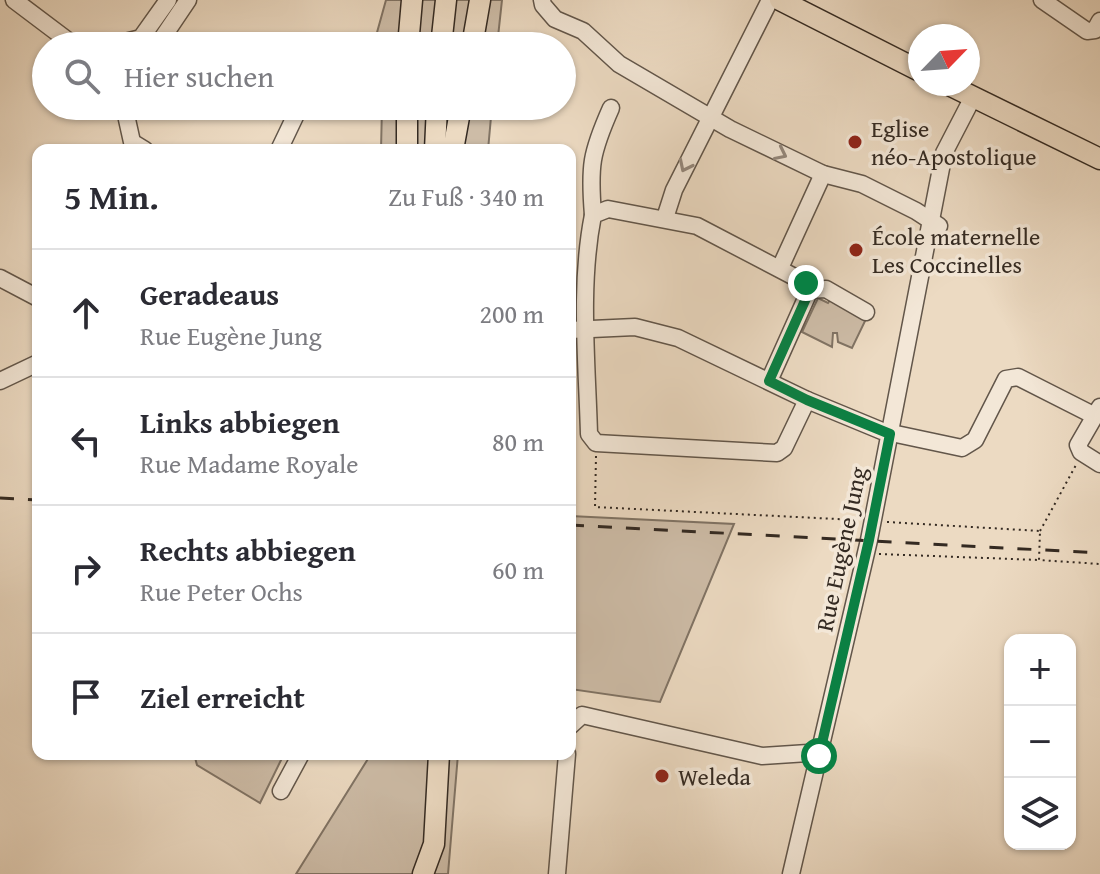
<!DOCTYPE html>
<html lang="de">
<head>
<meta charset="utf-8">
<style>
  body { margin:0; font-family:"Gentium Book Plus",serif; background:#f2f2f3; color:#2b2b33 }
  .controls { position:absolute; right:24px; bottom:24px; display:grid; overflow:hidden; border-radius:16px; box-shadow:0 2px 6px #0004 }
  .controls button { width:72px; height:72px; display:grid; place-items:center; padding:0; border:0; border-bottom:2px solid #e1e1e2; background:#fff; color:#2b2b33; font:40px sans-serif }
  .compass { position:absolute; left:908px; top:24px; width:72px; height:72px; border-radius:50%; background:#fff; box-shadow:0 2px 6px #0004; rotate:65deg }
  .stop { position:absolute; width:24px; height:24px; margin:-18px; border:6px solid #0b8043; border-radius:50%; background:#fff }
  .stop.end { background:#0b8043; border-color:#fff; box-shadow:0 2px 8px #0008 }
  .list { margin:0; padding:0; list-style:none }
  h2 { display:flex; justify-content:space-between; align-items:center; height:104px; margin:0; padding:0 32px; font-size:34px }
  h2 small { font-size:26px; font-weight:400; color:#7c7c81 }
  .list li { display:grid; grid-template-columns:52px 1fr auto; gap:24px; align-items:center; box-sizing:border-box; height:128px; padding:0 32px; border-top:2px solid #e1e1e2 }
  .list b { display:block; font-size:30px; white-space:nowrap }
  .list p { margin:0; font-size:26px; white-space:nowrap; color:#7c7c81 }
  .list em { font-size:26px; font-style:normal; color:#7c7c81 }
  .icon { flex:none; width:44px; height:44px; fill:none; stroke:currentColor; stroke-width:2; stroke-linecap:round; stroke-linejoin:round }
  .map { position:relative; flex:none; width:1100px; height:874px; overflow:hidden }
  .search { position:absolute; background:#fff; box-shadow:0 2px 6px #0004; left:32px; top:32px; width:544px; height:88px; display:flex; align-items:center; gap:20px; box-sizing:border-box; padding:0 28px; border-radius:44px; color:#7c7c81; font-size:30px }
  .panel { position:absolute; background:#fff; box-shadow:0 2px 6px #0004; left:32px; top:144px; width:544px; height:616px; border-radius:16px }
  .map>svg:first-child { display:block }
</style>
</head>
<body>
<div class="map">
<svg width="1100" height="874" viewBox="0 0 1100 874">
  <rect width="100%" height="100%" fill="#ecdac2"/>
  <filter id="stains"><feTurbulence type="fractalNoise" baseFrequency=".0025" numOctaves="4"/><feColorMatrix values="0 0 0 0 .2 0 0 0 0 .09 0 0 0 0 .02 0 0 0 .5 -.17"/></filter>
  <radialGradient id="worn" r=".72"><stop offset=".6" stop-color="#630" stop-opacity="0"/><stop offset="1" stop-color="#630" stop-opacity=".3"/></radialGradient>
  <g fill="#cdbca7" stroke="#807364" stroke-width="2">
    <path d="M386 0H502L497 46H377L376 36Z"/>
    <path d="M382 106H492L488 150H381Z"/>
    <path d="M833 296 867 317 852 348 838 342 837 333H833L832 347 802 332 818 298 828 303Z"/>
    <path d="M570 516 734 524 660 702 570 689Z"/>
    <path d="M194 754H284L260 803 197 765Z"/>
    <path d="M371 754H458L448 874H296Z"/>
  </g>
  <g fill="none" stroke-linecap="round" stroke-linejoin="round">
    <defs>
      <g id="minor">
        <path d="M14 0 75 46"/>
        <path d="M542 0 543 5 555 19 583 31 619 64 730 129 823 174 862 184 916 211 939 226"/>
        <path d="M1042 0 1087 31 1095 30 1100 21"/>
        <path d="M119 46 121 43 141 38 168 0"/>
        <path d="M157 46 188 0"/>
        <path d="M124 106 132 142 145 150"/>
        <path d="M279 150 300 106"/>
        <path d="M593 215C589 166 591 153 611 108"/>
        <path d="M665 218 674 190 770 0"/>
        <path d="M780 268 823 174"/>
        <path d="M0 278 38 298"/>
        <path d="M807 290 826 289 866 312"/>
        <path d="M570 330 635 327 678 338 807 400 882 431 962 448 975 440 1006 379 1018 377 1095 416"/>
        <path d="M0 381 38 363"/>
        <path d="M769 381 808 294 806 283 697 226 608 209 593 215C579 286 587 362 589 434L596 443 777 453 784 448 807 400"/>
        <path d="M1100 407 1078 445 1081 452 1100 464"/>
        <path d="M570 726 582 715 762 756 808 753 819 756"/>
        <path d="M281 791 301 754"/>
        <path d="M557 874 567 754"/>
        <path d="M791 874 869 540 944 153 973 97"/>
      </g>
      <g id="major">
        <path d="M780 0 920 71"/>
        <path d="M408 46 412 0"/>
        <path d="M441 46 446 0"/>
        <path d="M472 46 480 0"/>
        <path d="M947 84 1100 159"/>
        <path d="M407 150V106"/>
        <path d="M435 150 437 106"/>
        <path d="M453 150 461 106"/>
        <path d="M423 874 434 844 439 754"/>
      </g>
    </defs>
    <use href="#minor" stroke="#62564a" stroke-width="19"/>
    <use href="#major" stroke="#342a22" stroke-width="23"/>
    <g stroke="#342a22" stroke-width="2" stroke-dasharray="2 4" stroke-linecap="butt">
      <path d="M596 456 595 507 857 520"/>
      <path d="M887 522 1040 531 1039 560 1100 564"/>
      <path d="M1040 531 1076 465"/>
      <path d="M879 554 1039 560"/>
    </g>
    <use href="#minor" stroke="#f3e7d7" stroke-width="16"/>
    <use href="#major" stroke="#ecdac2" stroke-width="20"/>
    <g stroke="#342a22" stroke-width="3" stroke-dasharray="14 14" stroke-linecap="butt">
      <path d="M0 498 38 500"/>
      <path d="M570 525 1100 553"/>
    </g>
  </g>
  <defs><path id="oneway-chevron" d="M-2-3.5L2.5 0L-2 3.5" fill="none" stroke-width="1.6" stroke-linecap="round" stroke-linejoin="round" transform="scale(2)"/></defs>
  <g stroke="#94887c">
    <use href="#oneway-chevron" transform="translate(781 154) rotate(26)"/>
    <use href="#oneway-chevron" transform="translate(685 166) rotate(116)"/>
  </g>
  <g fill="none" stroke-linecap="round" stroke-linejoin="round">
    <path stroke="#0b8043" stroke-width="10" d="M806 283 808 294 769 381 807 400 890 434 869 540 819 756"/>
  </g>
  <g fill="#8f2418" stroke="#f3e7d7" stroke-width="3">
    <circle cx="855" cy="142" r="8"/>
    <circle cx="856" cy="250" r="8"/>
    <circle cx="662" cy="776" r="8"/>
  </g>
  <g text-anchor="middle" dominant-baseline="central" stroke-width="7" stroke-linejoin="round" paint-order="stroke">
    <g font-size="24" fill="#342a22" stroke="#f3e7d7" text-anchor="start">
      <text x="871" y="128">Eglise<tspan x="871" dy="28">néo-Apostolique</tspan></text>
      <text x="872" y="236">École maternelle<tspan x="872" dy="28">Les Coccinelles</tspan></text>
      <text x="678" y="776">Weleda</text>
    </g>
    <g font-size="24" fill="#342a22" stroke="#f3e7d7">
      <text transform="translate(841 549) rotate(-78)">Rue Eugène Jung</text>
    </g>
  </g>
  <rect width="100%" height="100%" filter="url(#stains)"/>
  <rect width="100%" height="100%" fill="url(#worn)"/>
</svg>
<div class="controls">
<button>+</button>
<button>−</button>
<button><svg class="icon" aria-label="layers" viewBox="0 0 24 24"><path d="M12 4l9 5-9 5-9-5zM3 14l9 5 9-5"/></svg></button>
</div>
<svg class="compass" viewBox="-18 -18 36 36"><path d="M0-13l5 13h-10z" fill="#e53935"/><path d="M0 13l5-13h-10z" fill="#7c7c81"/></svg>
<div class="stop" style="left:819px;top:756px"></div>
<div class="stop end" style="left:806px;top:283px"></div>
<div class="search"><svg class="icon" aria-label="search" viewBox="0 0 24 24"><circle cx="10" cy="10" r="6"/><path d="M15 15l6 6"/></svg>Hier suchen</div>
<section class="panel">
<h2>5 Min.<small>Zu Fuß · 340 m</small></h2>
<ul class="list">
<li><svg class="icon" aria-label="ahead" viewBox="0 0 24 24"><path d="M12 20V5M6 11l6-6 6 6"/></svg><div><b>Geradeaus</b><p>Rue Eugène Jung</p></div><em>200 m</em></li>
<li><svg class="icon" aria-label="left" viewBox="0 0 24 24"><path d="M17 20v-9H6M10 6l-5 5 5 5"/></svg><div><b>Links abbiegen</b><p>Rue Madame Royale</p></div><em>80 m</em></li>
<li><svg class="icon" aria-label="right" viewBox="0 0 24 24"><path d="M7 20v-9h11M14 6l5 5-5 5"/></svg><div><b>Rechts abbiegen</b><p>Rue Peter Ochs</p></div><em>60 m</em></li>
<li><svg class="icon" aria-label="arrive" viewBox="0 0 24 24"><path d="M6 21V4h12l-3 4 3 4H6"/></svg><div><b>Ziel erreicht</b></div></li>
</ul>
</section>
</div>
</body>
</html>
